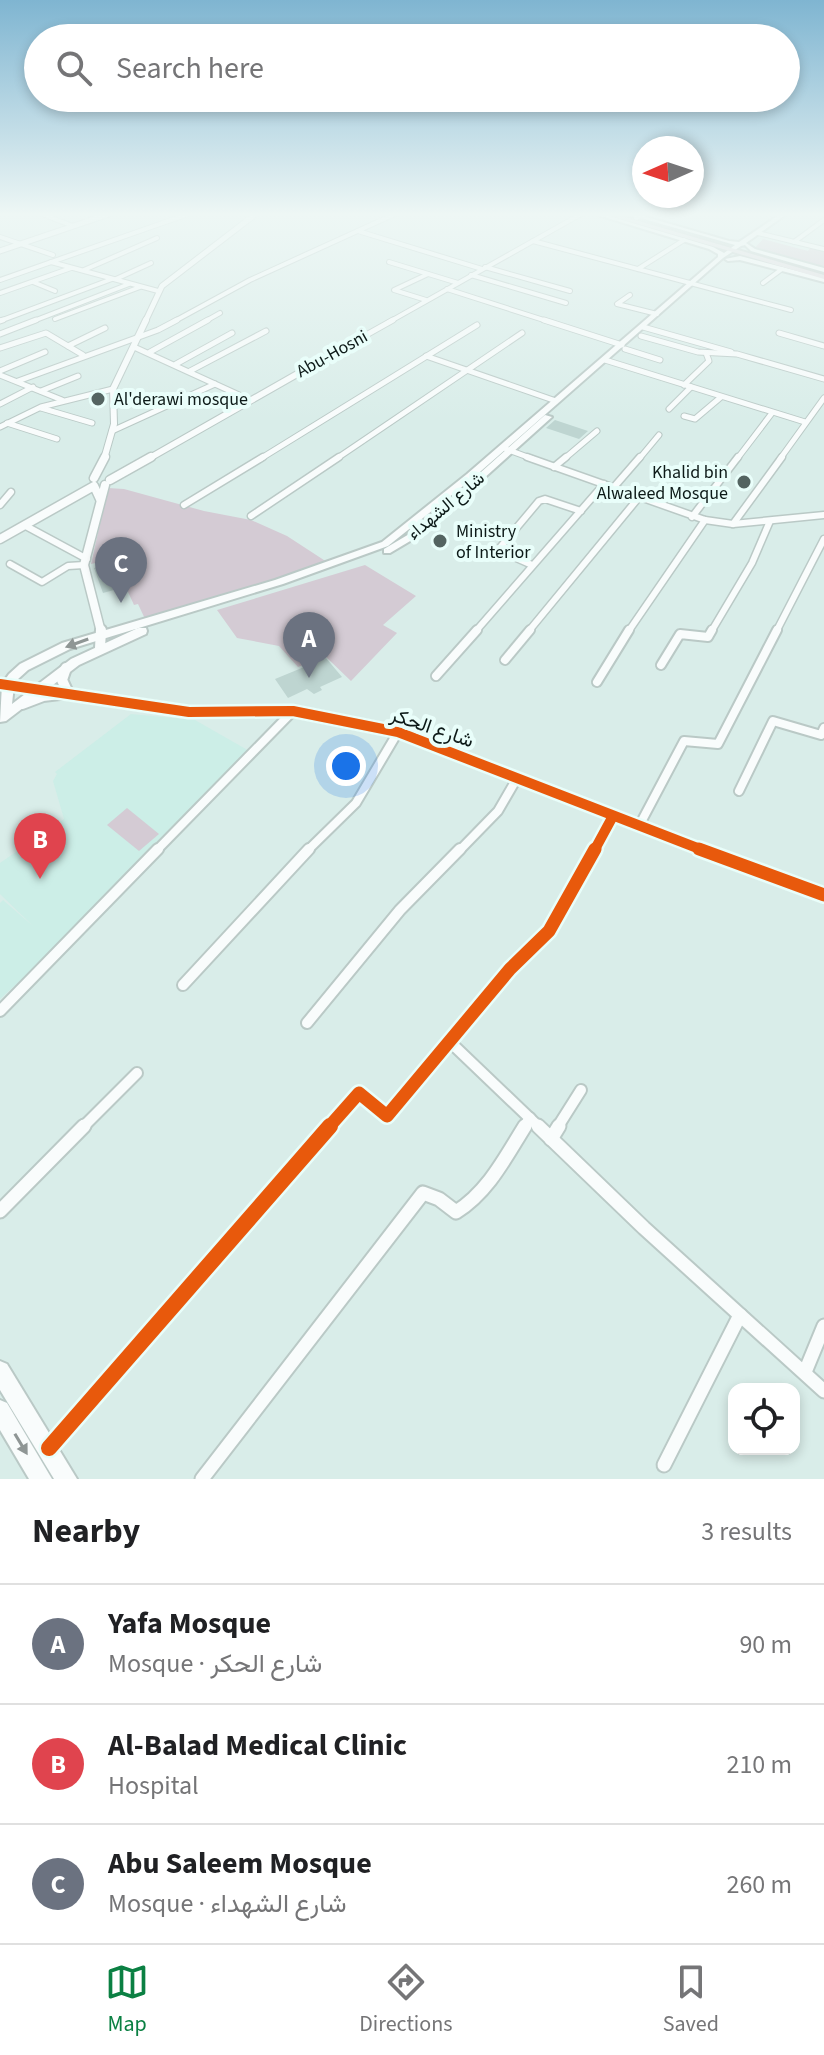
<!DOCTYPE html>
<html lang="en">
<head>
<meta charset="utf-8">
<style>
  body { margin:0; font-family:"Source Sans 3",Vazirmatn,sans-serif; background:#f6f6f6; color:#202124 }
  .controls { position:absolute; right:24px; bottom:24px; display:grid; overflow:hidden; border-radius:16px; box-shadow:0 4px 12px #0003 }
  .controls button { width:72px; height:72px; display:grid; place-items:center; padding:0; border:0; border-bottom:2px solid #e0e0e0; background:#fff; color:#202124; font:40px sans-serif }
  .compass { position:absolute; left:632px; top:136px; width:72px; height:72px; border-radius:50%; background:#fff; box-shadow:0 4px 12px #0003; rotate:267deg }
  .you { position:absolute; left:346px; top:766px; width:28px; height:28px; margin:-20px; border:6px solid #fff; border-radius:50%; background:#1a73e8; box-shadow:0 0 0 12px #1a73e833 }
  .badge { display:grid; place-items:center; width:52px; height:52px; border-radius:50%; background:#0b8043; color:#fff; font-size:26px; font-weight:700 }
  .pin { position:absolute; translate:-50% -66px; filter:drop-shadow(0 2px 4px #0008) }
  .pin::after { content:''; position:absolute; top:42px; width:28px; height:24px; background:inherit; clip-path:polygon(0 0,100% 0,50% 100%) }
  .list { margin:0; padding:0; list-style:none }
  h2 { display:flex; justify-content:space-between; align-items:center; height:104px; margin:0; padding:0 32px; font-size:34px }
  h2 small { font-size:26px; font-weight:400; color:#757577 }
  .list li { display:grid; grid-template-columns:52px 1fr auto; gap:24px; align-items:center; box-sizing:border-box; height:120px; padding:0 32px; border-top:2px solid #e0e0e0 }
  .list b { display:block; font-size:30px; white-space:nowrap }
  .list p { margin:0; font-size:26px; white-space:nowrap; color:#757577 }
  .list em { font-size:26px; font-style:normal; color:#757577 }
  .icon { flex:none; width:44px; height:44px; fill:none; stroke:currentColor; stroke-width:2; stroke-linecap:round; stroke-linejoin:round }
  .map { position:relative; flex:none; width:824px; height:1479px; overflow:hidden }
  .search { position:absolute; background:#fff; box-shadow:0 4px 12px #0003; left:24px; right:24px; top:24px; height:88px; display:flex; align-items:center; gap:20px; box-sizing:border-box; padding:0 28px; border-radius:44px; color:#757577; font-size:30px }
  .sheet { height:464px; background:#fff }
  nav { display:flex; justify-content:space-around; align-items:center; box-sizing:border-box; height:112px; border-top:2px solid #e0e0e0; background:#fff; font-size:22px; color:#757577 }
  nav a { display:grid; justify-items:center; gap:4px }
  nav .on { color:#0b8043 }
  .map>svg:first-child { display:block }
</style>
</head>
<body>
<div class="map">
<svg width="824" height="1479" viewBox="0 0 824 1479">
  <rect width="100%" height="100%" fill="#d9ede9"/>
  <path fill="#cceee7" d="M131 714 195 720 251 752 57 947 0 999V903L3 900 33 926 0 894V863L64 819 53 781 57 774 55 772Z"/>
  <g fill="#d4cbd4">
    <path d="M763 239 808 251 811 247 824 250V268L754 249Z"/>
    <path d="M108 488 124 489 204 511 251 520 287 536 330 564 146 621 138 604 134 605 113 559 91 564Z"/>
    <path d="M365 565 416 596 383 625 397 633 351 681 325 656 298 667 279 646 237 638 217 610Z"/>
    <path d="M127 808 159 834 139 851 107 825Z"/>
  </g>
  <g fill="#bed5d1">
    <path d="M555 420 588 431 579 439 546 428Z"/>
    <path d="M112 563 121 588 103 593 94 568Z"/>
    <path d="M326 658 342 677 320 687 322 690 314 694 307 689 288 698 275 679Z"/>
  </g>
  <g fill="none" stroke-linecap="round" stroke-linejoin="round">
    <defs>
      <g id="minor-far5">
        <path d="M39 213 73 226"/>
        <path d="M636 218 650 213"/>
        <path d="M358 231 482 269"/>
        <path d="M758 233 824 249"/>
        <path d="M0 237 53 255"/>
        <path d="M533 241 791 310"/>
        <path d="M794 242 824 220"/>
        <path d="M51 262 158 291"/>
        <path d="M389 262 458 283"/>
        <path d="M485 267 570 291"/>
        <path d="M638 269 684 240"/>
        <path d="M84 270 157 238"/>
        <path d="M471 275 566 303"/>
        <path d="M116 279 151 263"/>
        <path d="M0 280 191 213"/>
        <path d="M33 282 55 291"/>
        <path d="M763 283 782 269"/>
        <path d="M447 289 550 322"/>
        <path d="M0 293 71 268"/>
        <path d="M630 295 617 304 657 314"/>
        <path d="M426 300 394 290 428 274"/>
        <path d="M55 319 140 287"/>
        <path d="M0 321 112 279"/>
        <path d="M31 322 129 284"/>
        <path d="M173 322 250 280 397 213"/>
        <path d="M204 322 220 313"/>
        <path d="M389 322 583 213"/>
      </g>
      <g id="minor-far4">
        <path d="M544 320 622 345"/>
        <path d="M0 321 3 320"/>
        <path d="M643 327 731 352"/>
        <path d="M779 333 824 346"/>
        <path d="M0 334 36 320"/>
        <path d="M641 336 698 352 737 354 824 379"/>
        <path d="M68 346 105 328"/>
        <path d="M134 347 250 400"/>
        <path d="M0 348 46 333 83 355"/>
        <path d="M625 349 660 360"/>
        <path d="M150 352 208 320"/>
        <path d="M334 353 393 320"/>
        <path d="M426 356 556 401"/>
        <path d="M605 360 805 422"/>
        <path d="M176 364 232 333"/>
        <path d="M0 371 45 352"/>
        <path d="M190 371 266 331"/>
        <path d="M0 375 62 400"/>
        <path d="M18 381 158 330 177 320"/>
        <path d="M684 385 709 361 706 353"/>
        <path d="M41 391 78 376"/>
        <path d="M0 404 33 387"/>
        <path d="M41 408 92 423"/>
        <path d="M669 409 691 387"/>
        <path d="M684 416 695 419 721 397"/>
        <path d="M7 423 57 439"/>
        <path d="M0 427 41 407 113 389"/>
        <path d="M112 431 215 384"/>
        <path d="M506 449 533 459"/>
        <path d="M260 459 477 325"/>
        <path d="M336 459 522 333"/>
        <path d="M564 459 597 431"/>
        <path d="M639 459 659 435"/>
        <path d="M737 459 772 413"/>
        <path d="M780 459 824 398"/>
      </g>
      <g id="minor-far3">
        <path d="M527 457 705 520 733 524 824 515"/>
        <path d="M554 467 566 457"/>
        <path d="M614 487 640 457"/>
        <path d="M0 505 11 492"/>
        <path d="M184 505 263 457"/>
        <path d="M251 516 339 457"/>
        <path d="M692 517 738 457"/>
        <path d="M733 524 782 457"/>
        <path d="M24 525 87 559"/>
        <path d="M10 564 42 582 68 566 84 565"/>
        <path d="M532 565 498 550 539 501 545 499 581 511"/>
        <path d="M475 632 604 484"/>
        <path d="M528 632 640 496"/>
        <path d="M628 632 705 520"/>
        <path d="M711 632 752 563 770 521"/>
        <path d="M776 632 824 539"/>
      </g>
      <g id="minor-far2">
        <path d="M505 660 530 630"/>
        <path d="M661 665 680 634 708 637 712 630"/>
        <path d="M436 676 477 630"/>
        <path d="M597 682 629 630"/>
        <path d="M739 791 773 721 821 735 824 728"/>
        <path d="M639 826 684 741 718 744 777 630"/>
        <path d="M156 851 293 711"/>
        <path d="M307 851 356 803 398 732"/>
        <path d="M459 851 498 811 516 780"/>
        <path d="M594 851 613 816"/>
      </g>
      <g id="minor-far1">
        <path d="M183 985 309 849"/>
        <path d="M0 1011 158 849"/>
        <path d="M307 1023 400 910 460 849"/>
        <path d="M449 1041 540 1128"/>
        <path d="M82 1128 137 1073"/>
        <path d="M328 1128 359 1093 387 1116 510 969 549 931 595 849"/>
        <path d="M523 1128 530 1118"/>
        <path d="M557 1128 581 1090"/>
      </g>
      <g id="minor">
        <path d="M538 1126 644 1228 824 1391"/>
        <path d="M551 1139 559 1126"/>
        <path d="M0 1211 84 1126"/>
        <path d="M805 1372 824 1326"/>
        <path d="M49 1448 330 1126"/>
        <path d="M664 1465 740 1315"/>
        <path d="M202 1479 423 1193 439 1199 456 1212C488 1192 505 1158 525 1126"/>
      </g>
      <g id="tertiary-far4">
        <path d="M0 251 112 213"/>
        <path d="M145 322 162 286 257 213"/>
      </g>
      <g id="tertiary-far3">
        <path d="M104 459 114 424 113 389 146 320"/>
        <path d="M148 459 334 353"/>
      </g>
      <g id="tertiary-far2">
        <path d="M94 478 105 457"/>
        <path d="M110 480 151 457"/>
        <path d="M0 539 94 486 100 499"/>
        <path d="M101 632 84 565 105 485"/>
      </g>
      <g id="tertiary-far1">
        <path d="M100 648 101 630"/>
        <path d="M0 684 189 712 293 711 398 732 705 851"/>
        <path d="M22 704 43 696 68 693 62 680 66 668"/>
      </g>
      <path id="tertiary" d="M699 849 824 895"/>
      <g id="secondary">
        <path d="M591 213H599L713 247 724 253 735 245 623 213H632L729 241 739 242 782 213H788L746 243 755 249 824 268V272L751 251 745 245 741 246 723 258 473 478 388 546 283 584 70 649 28 670 17 680 14 685 12 704 71 659 138 628H146L147 631 146 634 79 665 6 721 0 722 2 684 9 674 20 664 62 643 275 580 382 542 467 474 718 257V254L709 249Z"/>
        <path d="M740 256 824 278V282L740 260 728 261 725 259Z"/>
        <path d="M545 415 552 417 422 534 390 553H384V549L416 530Z"/>
        <path d="M0 1361 7 1364 77 1479H54L0 1390Z"/>
        <path d="M0 1400 7 1403 52 1479H29L0 1430Z"/>
      </g>
      <path id="trunk" d="M601 213H611L824 275V279Z"/>
    </defs>
    <use href="#minor-far5" stroke="#bac9c6" stroke-width="6"/>
    <use href="#minor-far4" stroke="#bac9c6" stroke-width="7"/>
    <use href="#minor-far3" stroke="#bac9c6" stroke-width="9"/>
    <use href="#minor-far2" stroke="#bac9c6" stroke-width="12"/>
    <use href="#minor-far1" stroke="#bac9c6" stroke-width="14"/>
    <use href="#minor" stroke="#bac9c6" stroke-width="17"/>
    <use href="#tertiary-far4" stroke="#bac9c6" stroke-width="7"/>
    <use href="#tertiary-far3" stroke="#bac9c6" stroke-width="8"/>
    <use href="#tertiary-far2" stroke="#bac9c6" stroke-width="11"/>
    <use href="#tertiary-far1" stroke="#bac9c6" stroke-width="14"/>
    <use href="#tertiary" stroke="#bac9c6" stroke-width="17"/>
    <use href="#secondary" stroke="#bac9c6" stroke-width="4"/>
    <use href="#trunk" stroke="#bcc6c4" stroke-width="4"/>
    <use href="#minor-far5" stroke="#f9fcfc" stroke-width="4"/>
    <use href="#minor-far4" stroke="#f9fcfc" stroke-width="5"/>
    <use href="#minor-far3" stroke="#f9fcfc" stroke-width="6"/>
    <use href="#minor-far2" stroke="#f9fcfc" stroke-width="8"/>
    <use href="#minor-far1" stroke="#f9fcfc" stroke-width="10"/>
    <use href="#minor" stroke="#f9fcfc" stroke-width="13"/>
    <use href="#tertiary-far4" stroke="#f9fcfc" stroke-width="5"/>
    <use href="#tertiary-far3" stroke="#f9fcfc" stroke-width="6"/>
    <use href="#tertiary-far2" stroke="#f9fcfc" stroke-width="8"/>
    <use href="#tertiary-far1" stroke="#f9fcfc" stroke-width="10"/>
    <use href="#tertiary" stroke="#f9fcfc" stroke-width="13"/>
    <use href="#secondary" fill="#f9fcfc" fill-rule="evenodd"/>
    <use href="#trunk" fill="#e0dadf" fill-rule="evenodd"/>
    <defs>
      <g id="cycleway-far2">
        <path d="M0 684 189 712 293 711 398 732 705 851"/>
        <path d="M594 851 613 816"/>
      </g>
      <g id="cycleway-far1">
        <path d="M699 849 824 895"/>
        <path d="M328 1128 359 1093 387 1116 510 969 549 931 595 849"/>
      </g>
      <path id="cycleway" d="M49 1448 330 1126"/>
    </defs>
    <use href="#cycleway-far2" stroke="#e9fefa" stroke-width="15"/>
    <use href="#cycleway-far1" stroke="#e9fefa" stroke-width="18"/>
    <use href="#cycleway" stroke="#e9fefa" stroke-width="21"/>
    <use href="#cycleway-far2" stroke="#e8590c" stroke-width="10"/>
    <use href="#cycleway-far1" stroke="#e8590c" stroke-width="13"/>
    <use href="#cycleway" stroke="#e8590c" stroke-width="16"/>
  </g>
  <defs><path id="oneway-solid" d="M-6-.8H1V-3.2L6.5 0L1 3.2V.8H-6Z" transform="scale(2)"/></defs>
  <g fill="#8f9695">
    <use href="#oneway-solid" transform="translate(77 643) rotate(160)"/>
    <use href="#oneway-solid" transform="translate(21 1444) rotate(59)"/>
  </g>
  <linearGradient id="sky" x2="0" y2="1"><stop stop-color="#7fb5d1"/><stop offset="0.51" stop-color="#eef7f5"/><stop offset="1" stop-color="#eef7f5" stop-opacity="0"/></linearGradient>
  <rect width="824" height="420" fill="url(#sky)"/>
  <g fill="#546461" stroke="#e9fefa" stroke-width="3">
    <circle cx="98" cy="399" r="8"/>
    <circle cx="744" cy="482" r="8"/>
    <circle cx="440" cy="541" r="8"/>
  </g>
  <g text-anchor="middle" dominant-baseline="central" stroke-width="8" stroke-linejoin="round" paint-order="stroke">
    <g font-size="18" fill="#0d1a18" stroke="#e9fefa">
      <text transform="translate(332 354) rotate(-29)">Abu-Hosni</text>
      <text transform="translate(446 506) rotate(-40)">شارع الشهداء</text>
    </g>
    <g font-size="18" fill="#0d1a18" stroke="#e9fefa" text-anchor="start">
      <text x="114" y="399">Al'derawi mosque</text>
      <text x="728" y="472" text-anchor="end">Khalid bin<tspan x="728" dy="21">Alwaleed Mosque</tspan></text>
      <text x="456" y="531">Ministry<tspan x="456" dy="21">of Interior</tspan></text>
    </g>
    <g font-size="20" fill="#0d1a18" stroke="#e9fefa">
      <text transform="translate(432 728) rotate(19)">شارع الحكر</text>
    </g>
  </g>
</svg>
<div class="controls">
<button><svg class="icon" aria-label="locate" viewBox="0 0 24 24"><circle cx="12" cy="12" r="6"/><path d="M12 2v4M12 18v4M2 12h4M18 12h4"/></svg></button>
</div>
<svg class="compass" viewBox="-18 -18 36 36"><path d="M0-13l5 13h-10z" fill="#e53935"/><path d="M0 13l5-13h-10z" fill="#757577"/></svg>
<div class="you"></div>
<div class="pin badge" style="left:309px;top:678px;background:#6b7280">A</div>
<div class="pin badge" style="left:40px;top:879px;background:#e0444e">B</div>
<div class="pin badge" style="left:121px;top:603px;background:#6b7280">C</div>
<div class="search"><svg class="icon" aria-label="search" viewBox="0 0 24 24"><circle cx="10" cy="10" r="6"/><path d="M15 15l6 6"/></svg>Search here</div>
</div>
<section class="sheet">
<h2>Nearby<small>3 results</small></h2>
<ul class="list">
<li><span class="badge" style="background:#6b7280">A</span><div><b>Yafa Mosque</b><p>Mosque · شارع الحكر</p></div><em>90 m</em></li>
<li><span class="badge" style="background:#e0444e">B</span><div><b>Al-Balad Medical Clinic</b><p>Hospital</p></div><em>210 m</em></li>
<li><span class="badge" style="background:#6b7280">C</span><div><b>Abu Saleem Mosque</b><p>Mosque · شارع الشهداء</p></div><em>260 m</em></li>
</ul>
</section>
<nav>
<a class="on"><svg class="icon" aria-label="map" viewBox="0 0 24 24"><path d="M3 6l6-2 6 2 6-2v14l-6 2-6-2-6 2zM9 4v14M15 6v14"/></svg>Map</a>
<a><svg class="icon" aria-label="directions" viewBox="0 0 24 24"><path d="M12 3l9 9-9 9-9-9zM9 14v-3h6M13 9l2 2-2 2"/></svg>Directions</a>
<a><svg class="icon" aria-label="saved" viewBox="0 0 24 24"><path d="M7 4h10v16l-5-4-5 4z"/></svg>Saved</a>
</nav>
</body>
</html>
